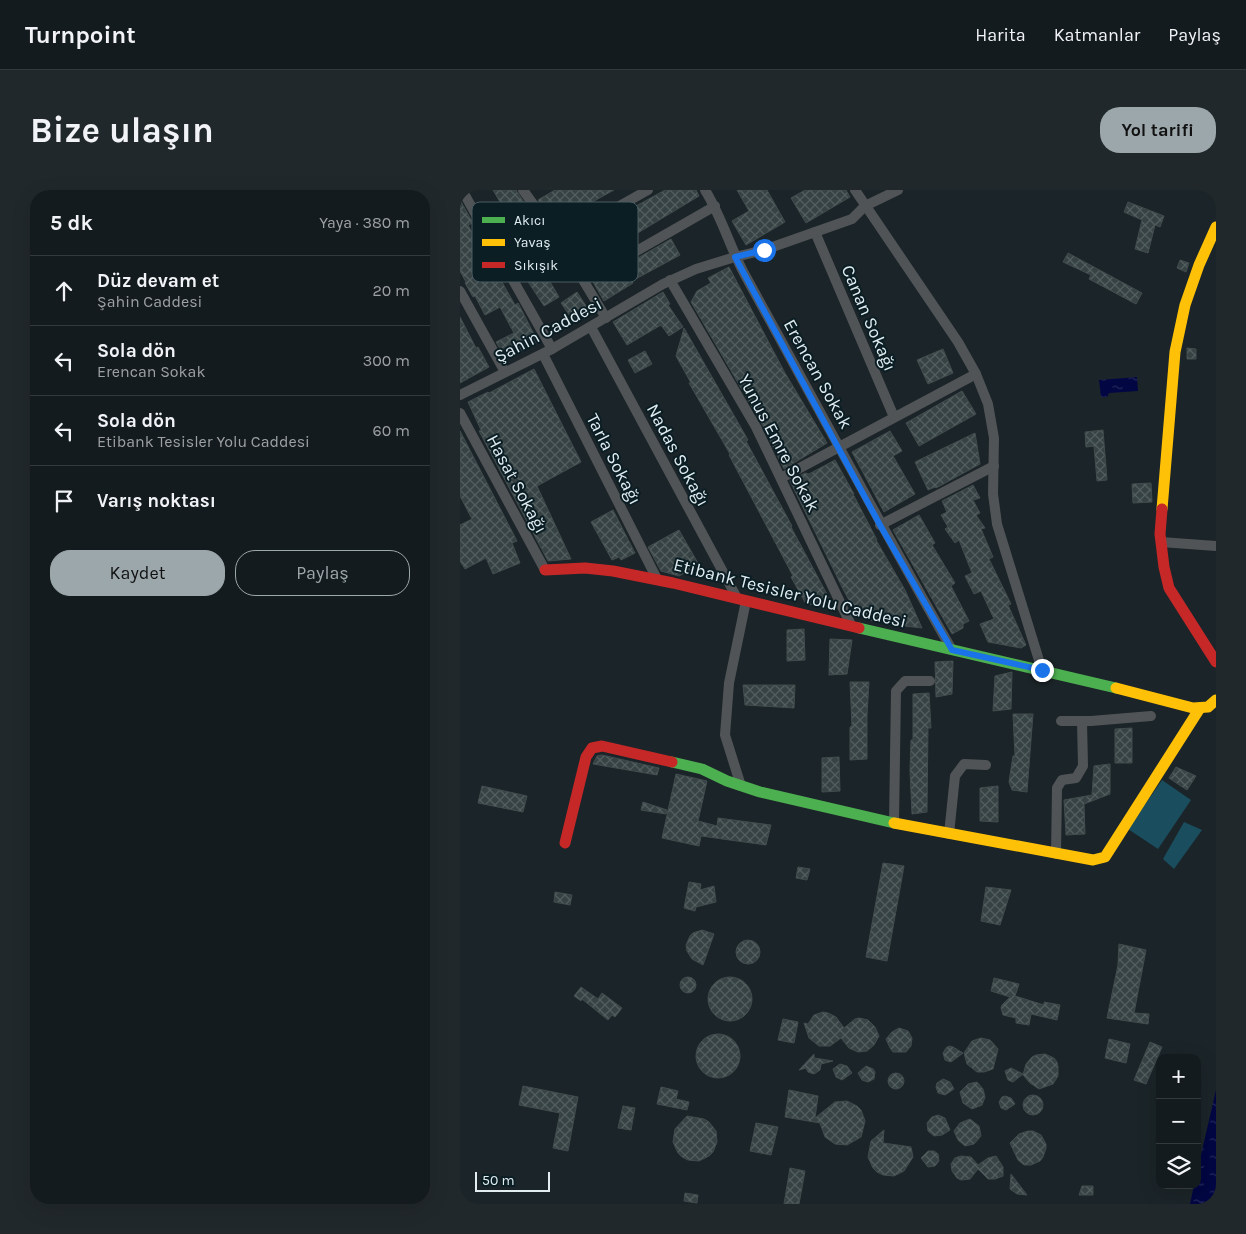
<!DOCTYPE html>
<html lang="tr">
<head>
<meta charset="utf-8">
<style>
  body { margin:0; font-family:Karla,sans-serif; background:#21282b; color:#f1f3f6 }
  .controls { position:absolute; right:15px; bottom:15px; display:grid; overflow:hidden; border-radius:10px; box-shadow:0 5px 20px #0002 }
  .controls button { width:45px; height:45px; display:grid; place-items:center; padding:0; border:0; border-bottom:1px solid #33393c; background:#141b1e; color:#f1f3f6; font:25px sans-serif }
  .scale { position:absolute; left:15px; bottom:12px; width:75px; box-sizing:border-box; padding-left:5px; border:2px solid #e1edf1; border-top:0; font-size:14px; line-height:18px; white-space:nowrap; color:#e1edf1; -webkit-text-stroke:4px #0b1e24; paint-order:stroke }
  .stop { position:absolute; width:15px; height:15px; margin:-11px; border:4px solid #1a73e8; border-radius:50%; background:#fff }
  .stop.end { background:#1a73e8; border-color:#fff; box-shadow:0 1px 5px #0008 }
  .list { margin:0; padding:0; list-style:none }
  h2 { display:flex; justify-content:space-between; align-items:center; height:65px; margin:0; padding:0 20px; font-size:21px }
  h2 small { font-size:16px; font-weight:400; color:#9da1a4 }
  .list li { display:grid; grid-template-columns:32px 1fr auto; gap:15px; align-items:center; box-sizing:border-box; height:70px; padding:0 20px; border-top:1px solid #33393c }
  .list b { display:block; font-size:19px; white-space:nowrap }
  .list p { margin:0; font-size:16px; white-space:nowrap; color:#9da1a4 }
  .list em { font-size:16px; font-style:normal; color:#9da1a4 }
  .actions { display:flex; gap:10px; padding:15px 20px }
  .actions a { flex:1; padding:11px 0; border:1px solid #9ca7ab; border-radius:20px; text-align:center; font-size:18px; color:#9ca7ab }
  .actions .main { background:#9ca7ab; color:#111 }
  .icon { flex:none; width:28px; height:28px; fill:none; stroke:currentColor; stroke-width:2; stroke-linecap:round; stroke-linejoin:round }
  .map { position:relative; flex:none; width:756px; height:1014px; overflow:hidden; border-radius:20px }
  header { display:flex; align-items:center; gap:30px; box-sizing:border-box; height:70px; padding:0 25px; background:#141b1e; border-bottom:1px solid #33393c }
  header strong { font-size:24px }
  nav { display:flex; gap:28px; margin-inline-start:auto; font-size:18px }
  .intro { display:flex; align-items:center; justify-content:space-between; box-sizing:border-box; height:120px; padding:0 30px }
  h1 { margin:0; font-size:35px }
  .button { padding:12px 22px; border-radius:20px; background:#9ca7ab; color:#111; font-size:18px; font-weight:700 }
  main { display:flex; gap:30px; padding:0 30px }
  aside { flex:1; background:#141b1e; border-radius:20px; box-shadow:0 5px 20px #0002 }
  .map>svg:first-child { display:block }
</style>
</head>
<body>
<header>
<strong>Turnpoint</strong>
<nav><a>Harita</a><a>Katmanlar</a><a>Paylaş</a></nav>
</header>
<div class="intro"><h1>Bize ulaşın</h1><a class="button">Yol tarifi</a></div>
<main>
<aside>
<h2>5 dk<small>Yaya · 380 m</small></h2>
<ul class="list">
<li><svg class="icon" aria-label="ahead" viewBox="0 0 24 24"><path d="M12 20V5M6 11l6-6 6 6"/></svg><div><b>Düz devam et</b><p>Şahin Caddesi</p></div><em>20 m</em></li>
<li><svg class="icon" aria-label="left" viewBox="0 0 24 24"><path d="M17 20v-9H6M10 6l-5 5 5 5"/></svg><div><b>Sola dön</b><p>Erencan Sokak</p></div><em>300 m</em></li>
<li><svg class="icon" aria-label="left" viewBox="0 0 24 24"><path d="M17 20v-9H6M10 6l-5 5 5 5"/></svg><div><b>Sola dön</b><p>Etibank Tesisler Yolu Caddesi</p></div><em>60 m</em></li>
<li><svg class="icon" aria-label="arrive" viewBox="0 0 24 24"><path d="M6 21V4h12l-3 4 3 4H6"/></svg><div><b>Varış noktası</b></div></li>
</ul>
<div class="actions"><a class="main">Kaydet</a><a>Paylaş</a></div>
</aside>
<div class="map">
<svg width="756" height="1014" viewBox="0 0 756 1014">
  <defs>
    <pattern id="water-ripples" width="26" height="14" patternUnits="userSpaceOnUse" patternTransform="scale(1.25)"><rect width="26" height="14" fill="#020642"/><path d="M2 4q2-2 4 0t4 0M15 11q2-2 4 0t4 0" fill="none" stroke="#272b5e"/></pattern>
    <pattern id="building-cross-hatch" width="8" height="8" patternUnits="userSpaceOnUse" patternTransform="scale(1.25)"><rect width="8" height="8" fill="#364244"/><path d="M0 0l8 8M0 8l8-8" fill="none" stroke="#535e5f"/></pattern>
  </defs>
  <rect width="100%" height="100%" fill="#1b2428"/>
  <g fill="#1a4d5e">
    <path d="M702 590 731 610 698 659 668 639Z"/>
    <path d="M724 632 742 640 714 679 703 669Z"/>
  </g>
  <g fill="url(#water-ripples)">
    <path d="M677 187 678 201 649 203 647 207H641L639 190Z"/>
    <path d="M756 900V1014H730L734 995H737V982Z"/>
  </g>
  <g fill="url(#building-cross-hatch)" stroke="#424c4e">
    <path d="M33 0H56L94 59 92 61 104 81 89 90 99 107 84 116 63 84 53 64H54L31 24 43 17Z"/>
    <path d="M95 0H154L96 32H94L78 10Z"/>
    <path d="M205 0H236L239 6 153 58 156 62 125 80 109 53Z"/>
    <path d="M277 0H307L325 32 286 55 272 31 289 21Z"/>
    <path d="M345 0H386L390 7 346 33 331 8Z"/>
    <path d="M0 10 13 33 8 35 20 57 23 55 32 70 30 71 55 115 58 113 78 152 46 169 36 152 54 143 40 117 25 125 15 106 13 107 5 93 6 92 0 81Z"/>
    <path d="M668 12 704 26 700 37 695 35 688 63 675 59 682 30 664 22Z"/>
    <path d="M211 49 220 65 172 91 173 93 144 111 133 92 164 73H169Z"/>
    <path d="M608 63 682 103 676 114 629 89 631 85 603 72Z"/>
    <path d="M720 70 729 73 726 82 717 78Z"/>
    <path d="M269 77 325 183 367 253 324 279 302 234 231 112 237 101 251 93 248 88Z"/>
    <path d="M117 102 130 122 114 132 101 113Z"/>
    <path d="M203 102 210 114 208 115 223 137 209 146 201 135 167 155 153 132Z"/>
    <path d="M0 127 16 158 18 157 29 177 0 193Z"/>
    <path d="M224 138 288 250 286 251 332 336 331 337 369 408 362 416 346 414 331 387 333 386 269 265 270 264 229 193H231L216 166Z"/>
    <path d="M727 158 736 159V169H727Z"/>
    <path d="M483 159 493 183 468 194 457 170Z"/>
    <path d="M185 161 192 174 175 183 168 170Z"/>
    <path d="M74 179 121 272 77 296 111 369 88 371 19 241 21 240 8 212 28 202 29 203Z"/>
    <path d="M502 201 516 224 459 256 446 233Z"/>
    <path d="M643 240 647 290 637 291 634 256 626 257 625 242Z"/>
    <path d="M0 241 57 351 52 353 60 373 33 384 26 368 5 379 0 371V335L12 329 0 306Z"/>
    <path d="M430 241 442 261 433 266 455 304 424 322 392 262Z"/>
    <path d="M515 243 520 274 476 298 475 297 468 300 455 272Z"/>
    <path d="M375 270 394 304H393L417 350H416L445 400 462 438 436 435 430 422 412 431 396 423 384 401 330 291 345 283 349 284Z"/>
    <path d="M691 293 692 312 673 313 672 294Z"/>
    <path d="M513 295 520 308 513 310 520 323 516 325 525 338 521 339 533 367 529 369 551 414 548 415 566 455 561 458 528 452 520 434 534 429 521 401 514 404 505 386 512 383 499 350 495 353 485 339 488 337 481 325 487 322 482 311Z"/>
    <path d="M153 320 175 363 161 370 159 367 152 370 131 332Z"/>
    <path d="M459 325 475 353 472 355 495 393 491 396 509 431 503 434V438L492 444 433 340Z"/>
    <path d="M219 340 239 375 219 386 201 381 188 357Z"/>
    <path d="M344 439 345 470 327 471V440Z"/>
    <path d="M370 449 392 450 387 484 369 485Z"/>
    <path d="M493 471 492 504 476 507 475 472Z"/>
    <path d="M552 482 551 519 533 521 535 486Z"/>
    <path d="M390 492H409L407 525V569L390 570V537L392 536Z"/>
    <path d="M283 495H335L334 518 285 515Z"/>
    <path d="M469 503 471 538H468L467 622 452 624 450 580 451 550H453V504Z"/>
    <path d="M553 524H573L567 602 552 600 549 592 553 566H555Z"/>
    <path d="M672 538V573H655V539Z"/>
    <path d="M142 565 199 578 197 585 133 574 137 566Z"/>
    <path d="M379 567 380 601 362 602V568Z"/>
    <path d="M650 574V604L624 614 625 644 606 645 604 610 632 605 634 576Z"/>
    <path d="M716 577 736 586 727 600 709 588Z"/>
    <path d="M216 584 247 591 238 631 257 636 258 628 311 635 306 655 241 646 239 656 202 648Z"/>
    <path d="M22 596 67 606 63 622 18 613Z"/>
    <path d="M538 596V632L520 631V598Z"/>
    <path d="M183 612 207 620 206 624 181 620Z"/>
    <path d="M423 673 444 676 427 771 406 767Z"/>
    <path d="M338 677 350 679 347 690 336 688Z"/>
    <path d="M229 692 241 694 240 700 254 696 256 712 236 717 235 721 224 718Z"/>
    <path d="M526 697 551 700 540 735 521 731Z"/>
    <path d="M95 702 112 705 110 715 94 712Z"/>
    <path d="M242 740 254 744 243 775 232 769 227 761 226 755 230 746 233 743Z"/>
    <circle cx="288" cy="762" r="12"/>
    <path d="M659 754 686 760 674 823 689 824 688 834 647 828 658 775Z"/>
    <circle cx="270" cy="809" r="22"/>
    <circle cx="228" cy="795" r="8"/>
    <path d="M534 788 559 794 555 806 584 815V812L600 815 597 830 571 824 569 835 556 833V828L543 825 541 818 542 815 550 807 531 801Z"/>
    <path d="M121 797 138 809 142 803 162 818 155 827 152 825 148 830 122 809 121 811 114 806Z"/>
    <path d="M363 822 368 823 376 827 384 838 395 829 399 828 408 830 415 837 419 846 414 855 407 861 398 862 389 858 381 848 370 856H359L349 848 344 833 348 834 354 825Z"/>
    <path d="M323 829 338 832 334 853 318 850Z"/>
    <path d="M439 838 448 841 452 848 451 856 446 862H433L430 858 426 849 432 842Z"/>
    <circle cx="258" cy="866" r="22"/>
    <path d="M521 848 530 850 538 859 533 879 524 882H517L507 874 504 863 512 851Z"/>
    <path d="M649 849 670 854 666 873 645 868Z"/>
    <path d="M690 852 702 857 686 894 674 890Z"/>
    <path d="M489 856 493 857 503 863 491 872 485 870 483 863 486 858Z"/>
    <path d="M354 864V868L373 871 361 874 360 880 354 884 348 882 346 878 339 880Z"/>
    <path d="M585 864 594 868 597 872 598 877V886L593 894 579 899 570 893 563 885 566 874 572 867 576 865Z"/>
    <path d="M380 874 387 876 392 883 382 890 376 887 373 879Z"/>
    <path d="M406 876 413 879 415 882 414 889 408 892 402 890 398 883Z"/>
    <path d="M551 878 563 884 553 892 548 890 545 881Z"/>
    <circle cx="436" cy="891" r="8"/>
    <path d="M483 889 490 892 494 899 485 905 478 903 476 897 477 893Z"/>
    <path d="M517 892 523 899 525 907 522 915 512 919 503 913 500 902 508 894Z"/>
    <path d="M63 896 118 907 108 961 93 958 100 923 59 915Z"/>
    <path d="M201 897 218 901 216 909 229 912 227 920 197 914Z"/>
    <path d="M329 900 358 906 355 928 375 912 387 911 397 916 401 920 405 931 401 947 387 955 375 954 365 947 360 933 325 927Z"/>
    <circle cx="573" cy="915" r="10"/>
    <path d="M545 906 551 908 555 914 546 920 541 918 539 912 542 907Z"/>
    <path d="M163 916 175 918 171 940 158 938Z"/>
    <path d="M478 925 485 928 490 940 482 945 474 946 468 941 467 933 472 927Z"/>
    <path d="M227 926 244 929 249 932 256 941 257 952 253 962 249 966 239 971 228 970 222 967 218 963 213 952 215 939Z"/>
    <path d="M510 929 519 936 521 946 514 954 505 956 498 950 494 941 500 933Z"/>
    <path d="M296 933 318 937 311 965 290 961Z"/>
    <path d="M424 940 423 953 451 957 453 967 444 981 434 986 423 985 417 982 413 978 408 967 411 951Z"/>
    <path d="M568 941H573L581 945 586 954V958L583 967 580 971 571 975H564L558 970 550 953 559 944Z"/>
    <path d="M468 961H474L478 964 479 971 475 976 468 977 461 968Z"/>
    <path d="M501 966 511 967 518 975 528 968 536 966 543 977V986L535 989H528L518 979 510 989 501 990 497 988 492 981 491 974 495 968Z"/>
    <path d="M330 978 345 981 339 1014H324Z"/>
    <path d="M551 984 567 1005 557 1004 550 999Z"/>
    <path d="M622 996H633V1005H619Z"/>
    <path d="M225 1003 238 1005 237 1013 224 1011Z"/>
  </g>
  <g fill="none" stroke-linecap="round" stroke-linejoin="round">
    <g stroke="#515457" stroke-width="10">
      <path d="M2 0 92 159"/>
      <path d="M63 0 99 50 146 128"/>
      <path d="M245 0C262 27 270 58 285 85 354 210 421 336 492 460"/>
      <path d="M395 0 498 152 516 184 528 214 534 248 533 304 537 334 582 480"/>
      <path d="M355 42 434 227"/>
      <path d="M99 50 188 0"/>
      <path d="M166 67 255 16"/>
      <path d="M210 90 296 237 391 435"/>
      <path d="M0 101 45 182"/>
      <path d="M131 137 277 408"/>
      <path d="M83 164 197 389"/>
      <path d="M0 205 92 159 203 94 236 79 275 67 304 60 392 29 405 16 438 0"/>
      <path d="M0 223 85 380"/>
      <path d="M321 288 516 184"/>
      <path d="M420 335 534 276"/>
      <path d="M701 352 756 356"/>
      <path d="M601 531H631L691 526"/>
      <path d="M281 596 265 545 269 493 286 411"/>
      <path d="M434 633 436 501 445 491H470"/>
      <path d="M489 644 495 586 504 574 526 575"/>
      <path d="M596 664 597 598 602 590 616 588 623 576 622 531"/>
    </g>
    <g stroke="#4caf50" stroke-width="11">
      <path d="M399 438 656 498"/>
      <path d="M212 572 242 579 267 591 300 602 434 633"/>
    </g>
    <g stroke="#ffc107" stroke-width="11">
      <path d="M702 319 715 162 725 115 739 75 756 37"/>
      <path d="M656 498 733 518 748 517 756 510"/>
      <path d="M434 633 633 670 645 667 740 518"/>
    </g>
    <g stroke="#c62828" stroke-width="11">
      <path d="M702 319 700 344 704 377 709 398 756 472"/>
      <path d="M85 380 125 378 153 381 213 393 399 438"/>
      <path d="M105 653 126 567 132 558 142 556 212 572"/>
    </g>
  </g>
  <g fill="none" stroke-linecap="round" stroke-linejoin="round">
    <path stroke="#1a73e8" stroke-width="6" d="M304 60 275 67 420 335 492 460 582 480"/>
  </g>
  <g text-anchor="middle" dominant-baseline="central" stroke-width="4" stroke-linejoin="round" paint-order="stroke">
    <g font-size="18" fill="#e1edf1" stroke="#0b1e24">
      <text transform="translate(409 128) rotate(67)">Canan Sokağı</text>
      <text transform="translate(88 140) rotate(-28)">Şahin Caddesi</text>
      <text transform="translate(358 184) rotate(61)">Erencan Sokak</text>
      <text transform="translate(319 253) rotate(62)">Yunus Emre Sokak</text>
      <text transform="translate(218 265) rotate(62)">Nadas Sokağı</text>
      <text transform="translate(154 269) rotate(63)">Tarla Sokağı</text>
      <text transform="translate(57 294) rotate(62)">Hasat Sokağı</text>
      <text transform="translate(330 403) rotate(14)">Etibank Tesisler Yolu Caddesi</text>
    </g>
  </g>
  <rect x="12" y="12" width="166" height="80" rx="8" fill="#0b1e24" stroke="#4b5c62" stroke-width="1"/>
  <rect x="22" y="27" width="23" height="6" fill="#4caf50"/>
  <rect x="22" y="49" width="23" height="7" fill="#ffc107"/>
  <rect x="22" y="72" width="23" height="6" fill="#c62828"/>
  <g font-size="14" fill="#e1edf1">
    <text x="54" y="35">Akıcı</text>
    <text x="54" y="57">Yavaş</text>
    <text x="54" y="80">Sıkışık</text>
  </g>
</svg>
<div class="controls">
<button>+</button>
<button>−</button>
<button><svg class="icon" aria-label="layers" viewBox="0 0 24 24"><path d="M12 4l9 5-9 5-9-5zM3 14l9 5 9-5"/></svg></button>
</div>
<div class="scale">50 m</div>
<div class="stop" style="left:304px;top:60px"></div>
<div class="stop end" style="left:582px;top:480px"></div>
</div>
</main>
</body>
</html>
